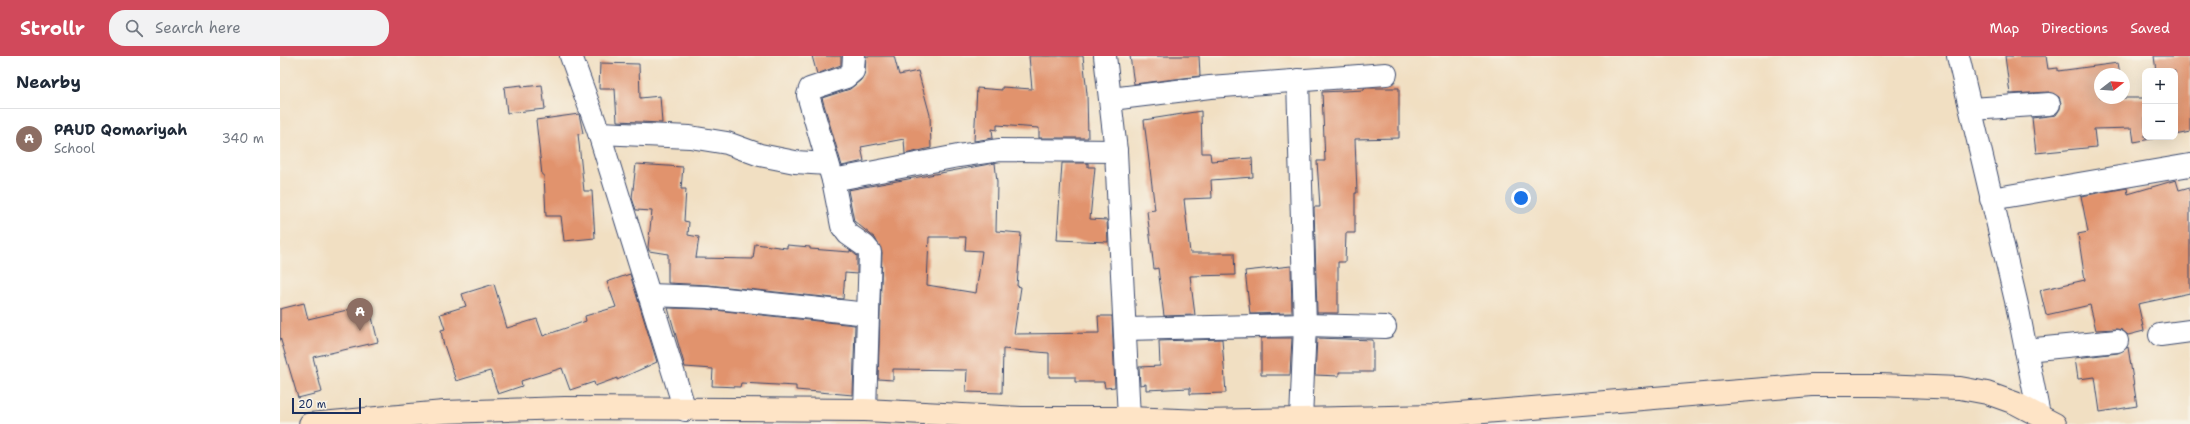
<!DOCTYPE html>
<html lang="en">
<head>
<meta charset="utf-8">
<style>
  body { margin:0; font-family:"Shantell Sans",sans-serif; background:#f2f2f3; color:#1f2937 }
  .controls { position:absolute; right:12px; top:12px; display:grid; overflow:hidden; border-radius:8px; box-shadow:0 4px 16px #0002 }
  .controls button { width:36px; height:36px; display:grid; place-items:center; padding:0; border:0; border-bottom:1px solid #e0e1e3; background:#fff; color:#1f2937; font:20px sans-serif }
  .compass { position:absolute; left:1814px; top:12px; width:36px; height:36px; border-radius:50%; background:#fff; box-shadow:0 4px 16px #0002; rotate:73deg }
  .scale { position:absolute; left:12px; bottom:10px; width:69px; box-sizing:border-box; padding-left:4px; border:2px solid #1b2f5e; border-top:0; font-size:11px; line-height:14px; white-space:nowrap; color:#1b2f5e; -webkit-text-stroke:3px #f7f3e8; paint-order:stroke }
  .you { position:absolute; left:1241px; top:142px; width:14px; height:14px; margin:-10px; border:3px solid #fff; border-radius:50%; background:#1a73e8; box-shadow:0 0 0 6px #1a73e833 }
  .badge { display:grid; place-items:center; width:26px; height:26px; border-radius:50%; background:#d1495b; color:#fff; font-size:13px; font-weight:700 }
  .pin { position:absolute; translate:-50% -33px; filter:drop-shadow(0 1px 2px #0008) }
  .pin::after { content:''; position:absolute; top:21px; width:14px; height:12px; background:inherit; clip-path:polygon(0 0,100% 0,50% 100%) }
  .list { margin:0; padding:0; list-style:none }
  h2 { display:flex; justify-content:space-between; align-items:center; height:52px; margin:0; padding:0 16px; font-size:17px }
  h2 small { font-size:13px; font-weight:400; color:#747a83 }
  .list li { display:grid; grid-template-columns:26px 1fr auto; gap:12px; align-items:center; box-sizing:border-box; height:60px; padding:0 16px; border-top:1px solid #e0e1e3 }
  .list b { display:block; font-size:15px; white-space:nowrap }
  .list p { margin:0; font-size:13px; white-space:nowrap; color:#747a83 }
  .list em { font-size:13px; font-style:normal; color:#747a83 }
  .icon { flex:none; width:22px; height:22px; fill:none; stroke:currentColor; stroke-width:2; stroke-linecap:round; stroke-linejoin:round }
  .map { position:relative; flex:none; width:1910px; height:368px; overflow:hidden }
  header { display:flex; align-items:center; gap:24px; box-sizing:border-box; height:56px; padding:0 20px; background:#d1495b; color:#fff }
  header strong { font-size:19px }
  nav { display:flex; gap:22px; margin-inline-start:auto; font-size:14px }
  .search { width:280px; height:36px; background:#f2f2f3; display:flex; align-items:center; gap:10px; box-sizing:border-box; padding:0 14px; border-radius:16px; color:#747a83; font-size:15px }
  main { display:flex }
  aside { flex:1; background:#fff }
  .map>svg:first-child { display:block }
</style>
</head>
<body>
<header>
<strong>Strollr</strong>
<div class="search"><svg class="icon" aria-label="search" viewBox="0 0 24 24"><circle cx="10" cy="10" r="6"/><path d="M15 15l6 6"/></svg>Search here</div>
<nav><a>Map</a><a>Directions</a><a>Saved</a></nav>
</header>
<main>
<aside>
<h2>Nearby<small></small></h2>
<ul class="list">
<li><span class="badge" style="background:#8d6e63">A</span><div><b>PAUD Qomariyah</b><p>School</p></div><em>340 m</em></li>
</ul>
</aside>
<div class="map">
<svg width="1910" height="368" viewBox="0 0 1910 368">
  <rect width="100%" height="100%" fill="#f7f3e8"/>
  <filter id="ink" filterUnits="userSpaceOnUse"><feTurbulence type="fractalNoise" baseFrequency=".025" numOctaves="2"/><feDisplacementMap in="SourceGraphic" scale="8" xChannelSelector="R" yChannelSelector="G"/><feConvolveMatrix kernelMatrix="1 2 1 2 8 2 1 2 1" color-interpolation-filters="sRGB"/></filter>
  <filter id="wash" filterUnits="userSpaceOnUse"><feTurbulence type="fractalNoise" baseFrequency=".012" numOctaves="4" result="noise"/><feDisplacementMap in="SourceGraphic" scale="16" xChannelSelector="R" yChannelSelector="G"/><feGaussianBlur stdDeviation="0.9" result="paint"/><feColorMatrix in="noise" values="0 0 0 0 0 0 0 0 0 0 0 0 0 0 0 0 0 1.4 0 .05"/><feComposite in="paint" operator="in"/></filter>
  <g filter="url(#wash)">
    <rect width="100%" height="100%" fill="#f1dfc2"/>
    <g id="blocks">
      <g fill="#e1936d" fill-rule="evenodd">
        <path d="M532 0H561V9L537 18Z"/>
        <path d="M586 0H614L619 19 638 15 650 59 651 92 625 98 624 83 581 91 584 105 562 110 542 42 570 33 581 24 585 16Z"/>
        <path d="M749 0H803L807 38 808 82H759V72L717 69V74L712 73 713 82 694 85 697 32 722 34V31L752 33Z"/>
        <path d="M850 0H919L920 20 854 28Z"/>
        <path d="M1725 0H1766L1768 13 1778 12V15L1838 7 1840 18H1820V42H1865V81H1882L1854 86 1852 72 1814 73 1816 91 1756 97 1752 62 1776 59 1780 53 1781 47 1779 41 1769 36 1730 38Z"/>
        <path d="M1874 0H1910V76L1895 79V15H1876Z"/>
        <path d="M320 7 359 8 360 42 380 40 382 67 337 65 335 33H319Z"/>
        <path d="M242 29V31L262 29 265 53 227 57 224 31Z"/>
        <path d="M1084 32H1119V82L1075 83 1077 137H1075V177H1066L1065 206H1058V257H1037L1034 151H1040L1037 105H1045L1042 36 1084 34Z"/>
        <path d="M921 55 922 97H930L931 105 972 102 973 121 931 124 932 142 904 143 910 197H954L955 219 910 220 915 259 884 260 878 212 874 213 867 155 875 154 864 64Z"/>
        <path d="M299 58 303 77 298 78 304 135H312L315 182 284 185 281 160H266L264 119H262L256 64Z"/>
        <path d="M715 107 717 126 716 175 741 177 737 230 741 231 734 278 819 277 818 260H832L835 331 825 332 824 326H795V321H769V297L723 293 722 337 686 336 687 314 613 313V324L598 323 602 196 595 182 574 165 568 134ZM649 181H686L685 194 702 195 696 237 647 229Z"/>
        <path d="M782 107H808V111H815L810 163 827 164 828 186 777 184Z"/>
        <path d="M356 108 403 111 401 133H406L404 165 409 166 408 179 419 181 416 202 473 203 475 188 507 192V189L530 191V193L570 196V194L577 200V218L565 217 563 243 428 229 388 227V198L369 195 368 191 372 155 356 154 352 142Z"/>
        <path d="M1896 124 1899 134 1910 131V237L1858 248 1864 275 1848 279 1842 274 1836 273 1816 274 1810 249 1766 259 1760 234 1805 224 1798 178 1808 176 1801 140 1847 132 1848 138Z"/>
        <path d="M1011 210 1012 257 970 258 965 215Z"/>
        <path d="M350 218 377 306 337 324V322L315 330 314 326 290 334 282 312 241 325 242 330 218 338 210 315 176 325 163 286 161 274 165 273 160 258 186 250 182 238 214 228 227 272 257 263 263 280 306 265 305 260 336 251 327 226Z"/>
        <path d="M24 247 28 263 89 249 98 286 33 301 42 336 18 342 0 281V253Z"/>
        <path d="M388 252 426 253 575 269 573 339 516 334V330L461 327 460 331 432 330 433 313 405 311Z"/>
        <path d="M981 282H1012L1010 319H981Z"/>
        <path d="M1037 282 1093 284V316H1059V320L1035 319Z"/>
        <path d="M942 283 946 337 910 338V332L866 334V328L860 329 859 311 880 310 879 285Z"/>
        <path d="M1848 291 1857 350 1820 356 1815 321 1798 323 1795 302 1838 297Z"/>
      </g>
    </g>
  </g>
  <g filter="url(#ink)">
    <use href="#blocks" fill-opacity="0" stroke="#3b496d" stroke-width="1"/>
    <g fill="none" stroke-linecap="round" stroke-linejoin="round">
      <defs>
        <g id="street">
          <path d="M291 0 319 77 405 354"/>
          <path d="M574 0 573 15 566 21 530 33 528 39 553 124 562 170 568 178 585 190 590 196 585 354"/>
          <path d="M825 0 836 95 849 362"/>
          <path d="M1678 0 1737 249 1759 359"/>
          <path d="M1018 24 1025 269 1021 363"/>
          <path d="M831 43 930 31 1106 18"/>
          <path d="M1691 53 1769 48"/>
          <path d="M319 77 410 81 447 87 480 99 515 106 548 108"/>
          <path d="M553 124 678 100 720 94 836 95"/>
          <path d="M1711 143 1910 109"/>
          <path d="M369 239 427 241 588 258"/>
          <path d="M845 273 1025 269 1105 271"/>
          <path d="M1880 279 1910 275"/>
          <path d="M1746 294 1837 285"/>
        </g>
        <path id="secondary" d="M30 368 164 356 285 352 585 354 741 362H849L923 365 1155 360 1532 329H1599L1680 332 1707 337 1735 347 1775 368"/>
      </defs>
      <use href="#street" stroke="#3b496d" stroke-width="24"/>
      <use href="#secondary" stroke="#3b496d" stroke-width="24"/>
      <use href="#street" stroke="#fff" stroke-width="22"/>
      <use href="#secondary" stroke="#fee4c6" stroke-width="22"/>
    </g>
  </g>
</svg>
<div class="controls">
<button>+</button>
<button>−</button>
</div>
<svg class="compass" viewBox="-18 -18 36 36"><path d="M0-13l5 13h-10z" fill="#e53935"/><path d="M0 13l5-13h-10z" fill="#747a83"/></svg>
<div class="scale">20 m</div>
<div class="you"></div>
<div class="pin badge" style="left:80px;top:275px;background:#8d6e63">A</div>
</div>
</main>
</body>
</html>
